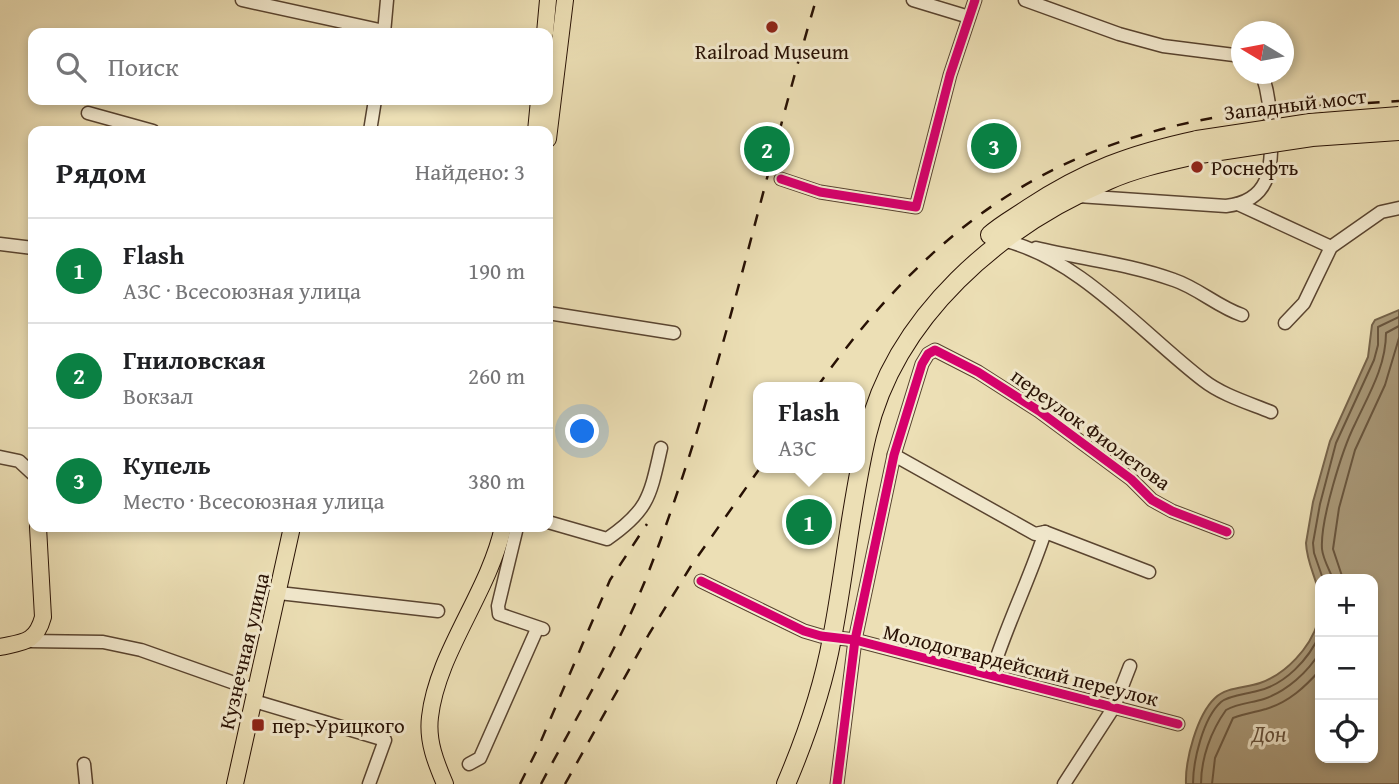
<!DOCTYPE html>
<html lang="ru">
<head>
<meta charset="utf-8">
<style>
  body { margin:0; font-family:"Gentium Book Plus",serif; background:#f6f6f6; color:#202124 }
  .controls { position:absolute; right:21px; bottom:21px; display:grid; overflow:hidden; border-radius:14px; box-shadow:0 4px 10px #0003 }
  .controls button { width:63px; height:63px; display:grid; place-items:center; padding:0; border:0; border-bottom:2px solid #e0e0e0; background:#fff; color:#202124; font:35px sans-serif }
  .compass { position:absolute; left:1231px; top:21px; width:63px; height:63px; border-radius:50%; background:#fff; box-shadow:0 4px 10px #0003; rotate:280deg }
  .you { position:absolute; left:583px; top:432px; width:24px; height:24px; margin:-18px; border:5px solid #fff; border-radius:50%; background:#1a73e8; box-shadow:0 0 0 10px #1a73e833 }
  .badge { display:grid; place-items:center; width:46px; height:46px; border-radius:50%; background:#0b8043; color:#fff; font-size:23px; font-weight:700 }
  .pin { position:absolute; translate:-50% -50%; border:4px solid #fff; box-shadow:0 2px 7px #0006 }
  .popup { position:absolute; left:753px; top:382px; width:112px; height:91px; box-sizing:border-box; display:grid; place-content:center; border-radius:14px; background:#fff; filter:drop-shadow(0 2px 5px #0005); font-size:23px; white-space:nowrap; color:#757577 }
  .popup b { font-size:26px; color:#202124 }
  .popup::after { content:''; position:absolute; left:50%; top:100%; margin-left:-14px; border:14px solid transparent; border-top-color:#fff }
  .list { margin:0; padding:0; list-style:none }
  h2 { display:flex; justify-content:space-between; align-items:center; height:91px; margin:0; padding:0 28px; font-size:30px }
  h2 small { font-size:23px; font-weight:400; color:#757577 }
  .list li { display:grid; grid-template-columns:46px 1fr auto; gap:21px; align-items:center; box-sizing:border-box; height:105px; padding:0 28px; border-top:2px solid #e0e0e0 }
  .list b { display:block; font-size:26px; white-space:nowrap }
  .list p { margin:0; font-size:23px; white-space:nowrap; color:#757577 }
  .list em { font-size:23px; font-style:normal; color:#757577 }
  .icon { flex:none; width:38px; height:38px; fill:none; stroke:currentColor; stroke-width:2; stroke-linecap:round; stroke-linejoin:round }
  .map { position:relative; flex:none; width:1399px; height:784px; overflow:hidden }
  .search { position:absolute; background:#fff; box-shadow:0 4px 10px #0003; left:28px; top:28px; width:525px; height:77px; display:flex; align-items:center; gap:18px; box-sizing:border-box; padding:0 24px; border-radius:14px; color:#757577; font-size:26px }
  .panel { position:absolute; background:#fff; box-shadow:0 4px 10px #0003; left:28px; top:126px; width:525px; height:406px; border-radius:14px }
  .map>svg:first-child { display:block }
</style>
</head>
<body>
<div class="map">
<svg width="1399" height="784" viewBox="0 0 1399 784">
  <rect width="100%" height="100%" fill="#ecdfb5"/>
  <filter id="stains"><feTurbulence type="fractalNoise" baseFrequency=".00286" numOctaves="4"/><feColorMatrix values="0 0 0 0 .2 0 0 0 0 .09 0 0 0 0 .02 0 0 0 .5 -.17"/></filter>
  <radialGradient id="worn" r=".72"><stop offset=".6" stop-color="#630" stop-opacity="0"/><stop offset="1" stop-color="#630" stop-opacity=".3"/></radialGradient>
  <path fill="#a99979" stroke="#75634a" stroke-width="2" fill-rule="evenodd" d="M1399 310V784H1186C1185 760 1197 715 1215 698 1226 687 1246 688 1260 683 1286 674 1310 648 1318 622 1327 590 1307 572 1306 543L1313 502 1330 441 1368 357 1372 325 1375 320ZM1320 579H1373V758H1320Z"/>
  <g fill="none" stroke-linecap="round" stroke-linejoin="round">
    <g stroke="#68553e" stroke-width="2">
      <path d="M1323 579 1314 553 1313 543 1320 504 1336 443 1374 360 1378 345V327L1399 317"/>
      <path d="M1333 579C1329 569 1323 559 1322 549 1320 521 1342 450 1355 424 1369 394 1386 366 1386 333L1399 326"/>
      <path d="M1343 579 1333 549 1339 508 1355 450 1385 385 1399 338"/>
      <path d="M1193 784C1193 761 1203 718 1221 702 1229 695 1247 694 1257 691 1285 685 1309 659 1320 634"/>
      <path d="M1201 784C1201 758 1211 731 1226 710 1238 703 1252 703 1264 699 1287 691 1308 672 1320 652"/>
      <path d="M1212 784 1215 758 1233 718C1244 714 1255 712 1266 709 1289 702 1305 687 1320 670"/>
    </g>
    <defs>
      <g id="minor">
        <path d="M242 0 384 31"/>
        <path d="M913 0 969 17"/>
        <path d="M1025 0 1119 34 1163 46 1234 55 1242 58"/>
        <path d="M384 33 387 0"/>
        <path d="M88 113 153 131"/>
        <path d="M370 131 375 100"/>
        <path d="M781 179 820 192 916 207 950 75 975 0"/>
        <path d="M1078 196 1226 206C1270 201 1272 169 1271 133 1270 111 1269 94 1262 74"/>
        <path d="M1238 204 1331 247"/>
        <path d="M1002 240C1078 257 1143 334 1203 380 1222 395 1249 403 1271 412"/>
        <path d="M0 244 33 248"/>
        <path d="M1036 248C1082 259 1130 264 1174 280 1198 288 1218 307 1242 315"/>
        <path d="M548 313 674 333"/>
        <path d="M1285 323 1304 303 1331 247 1381 212 1399 208"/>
        <path d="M894 455 1035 534 1045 532 1149 572"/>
        <path d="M0 457 19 461 33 474"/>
        <path d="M548 522 607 539C649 510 650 496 661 448"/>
        <path d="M517 527 498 606 499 614 543 629"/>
        <path d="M701 581 804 631 821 636 855 640 1178 724"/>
        <path d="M279 593 438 611"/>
        <path d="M29 641 103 642 141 650 257 691"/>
        <path d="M991 675C1006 626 1029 581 1045 532"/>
        <path d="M254 701 385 740 369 784"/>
        <path d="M84 764 86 784"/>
        <path d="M469 764 480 758 537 629"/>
        <path d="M837 784 855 640 894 455 922 364 928 354 935 350 978 372 1039 411 1131 479 1152 500 1172 511 1227 532"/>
        <path d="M1064 784 1114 707 1130 666"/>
      </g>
      <g id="major">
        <path d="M545 33 548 0"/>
        <path d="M536 131 539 100"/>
        <path d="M548 139 565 0"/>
        <path d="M0 647C23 642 36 643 43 617L38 527"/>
        <path d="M235 784 292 527"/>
        <path d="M445 784C436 763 427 741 430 717 437 653 489 592 503 527"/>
      </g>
      <g id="highway">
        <path d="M990 235C1001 225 1016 217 1029 208 1085 171 1132 154 1197 140"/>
        <path d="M786 784C806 737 823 688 832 638 845 571 851 502 867 435 895 316 1000 226 1109 180 1138 167 1170 161 1200 154"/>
      </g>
    </defs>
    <use href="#minor" stroke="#594430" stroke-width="15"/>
    <use href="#major" stroke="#281104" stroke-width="18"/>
    <use href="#highway" stroke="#281104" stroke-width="20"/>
    <use href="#minor" stroke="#f3eacf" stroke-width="12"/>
    <use href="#major" stroke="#ecdfb5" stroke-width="16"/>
    <use href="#highway" stroke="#ecdfb5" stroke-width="18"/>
    <g stroke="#281104" stroke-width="2.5" stroke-dasharray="12 12" stroke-linecap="butt">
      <path d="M817 387C928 232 1043 144 1235 114 1289 106 1345 105 1399 101"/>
      <path d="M520 784 538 748 610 580 647 524"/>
      <path d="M541 784C577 716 618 648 647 576 720 389 759 192 816 0"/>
      <path d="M565 784 649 634 691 566 760 468"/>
    </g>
    <defs>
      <g id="highway-bridge">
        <path d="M1197 140 1310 123 1399 116"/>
        <path d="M1200 154 1312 137 1399 131"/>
      </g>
    </defs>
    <use href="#highway-bridge" stroke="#281104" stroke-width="20" stroke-linecap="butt"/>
    <use href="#highway-bridge" stroke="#ecdfb5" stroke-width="18"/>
    <defs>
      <g id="cycleway">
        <path d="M781 179 820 192 916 207 950 75 975 0"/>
        <path d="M701 581 804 631 821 636 855 640 1178 724"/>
        <path d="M837 784 855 640 894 455 922 364 928 354 935 350 978 372 1039 411 1131 479 1152 500 1172 511 1227 532"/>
      </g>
    </defs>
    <use href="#cycleway" stroke="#f3eacf" stroke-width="13"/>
    <use href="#cycleway" stroke="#d6006c" stroke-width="9"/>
  </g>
  <g fill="#8f2418" stroke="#f3eacf" stroke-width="2.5">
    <circle cx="772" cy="27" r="7"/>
    <circle cx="1197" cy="167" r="7"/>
    <rect x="251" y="718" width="14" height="14" rx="3.5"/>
  </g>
  <g text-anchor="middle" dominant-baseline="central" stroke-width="6" stroke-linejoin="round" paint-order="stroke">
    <g font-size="21" fill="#281104" stroke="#f3eacf" text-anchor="start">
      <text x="772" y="51" text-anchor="middle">Railroad Museum</text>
      <text x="1211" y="167">Роснефть</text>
      <text x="272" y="725">пер. Урицкого</text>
    </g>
    <g font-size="21" fill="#281104" stroke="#f3eacf">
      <text transform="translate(1295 104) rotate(-7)">Западный мост</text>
      <text transform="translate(1091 429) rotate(36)">переулок Фиолетова</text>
      <text transform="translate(244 651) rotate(-77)">Кузнечная улица</text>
      <text transform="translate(1021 665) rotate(14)">Молодогвардейский переулок</text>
    </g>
    <g font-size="23" font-style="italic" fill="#624e39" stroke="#f3eacf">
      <text x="1269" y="733">Дон</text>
    </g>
  </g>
  <rect width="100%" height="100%" filter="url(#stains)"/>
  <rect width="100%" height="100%" fill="url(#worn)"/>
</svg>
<div class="controls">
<button>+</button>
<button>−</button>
<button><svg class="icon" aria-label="locate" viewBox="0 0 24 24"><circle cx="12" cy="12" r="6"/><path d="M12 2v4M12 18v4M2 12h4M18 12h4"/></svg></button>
</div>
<svg class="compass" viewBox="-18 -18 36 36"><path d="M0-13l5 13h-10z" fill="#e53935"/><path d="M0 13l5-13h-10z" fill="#757577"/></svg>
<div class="you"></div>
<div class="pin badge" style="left:809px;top:522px">1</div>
<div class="popup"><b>Flash</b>АЗС</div>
<div class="pin badge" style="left:767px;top:149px">2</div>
<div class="pin badge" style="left:994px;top:146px">3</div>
<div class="search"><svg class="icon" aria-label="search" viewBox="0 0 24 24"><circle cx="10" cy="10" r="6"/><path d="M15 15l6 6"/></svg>Поиск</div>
<section class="panel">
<h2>Рядом<small>Найдено: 3</small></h2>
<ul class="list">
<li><span class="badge">1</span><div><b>Flash</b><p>АЗС · Всесоюзная улица</p></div><em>190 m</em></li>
<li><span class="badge">2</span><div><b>Гниловская</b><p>Вокзал</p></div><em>260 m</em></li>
<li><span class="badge">3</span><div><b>Купель</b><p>Место · Всесоюзная улица</p></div><em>380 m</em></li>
</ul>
</section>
</div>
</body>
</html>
